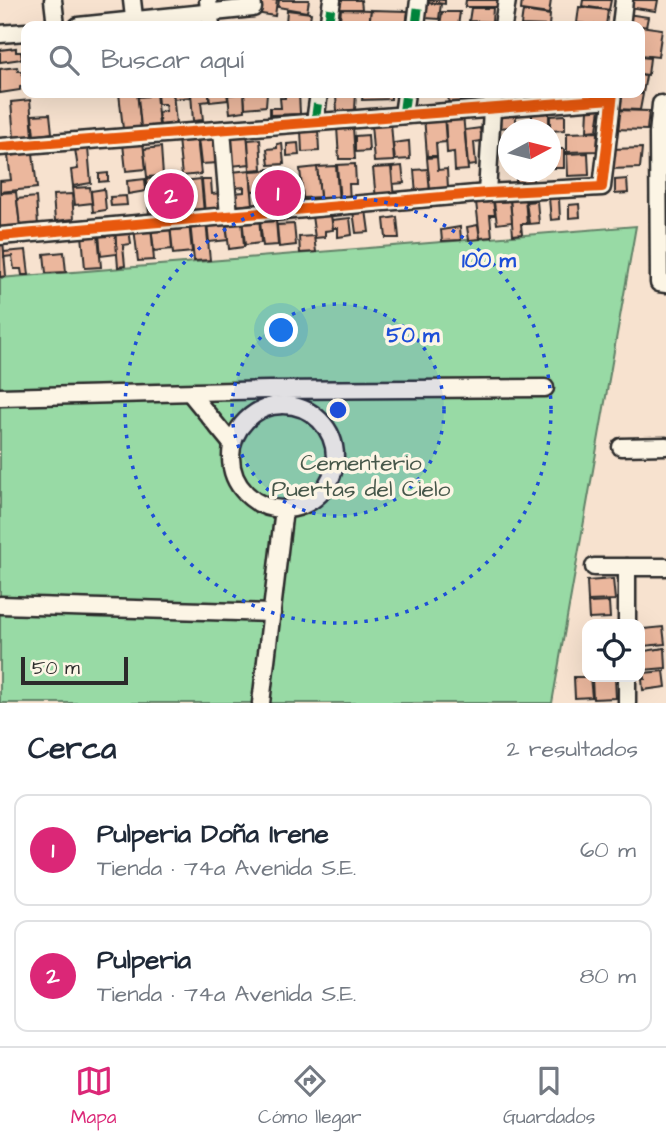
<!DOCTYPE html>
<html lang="es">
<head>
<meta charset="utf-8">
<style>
  body { margin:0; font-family:"Architects Daughter",sans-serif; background:#f2f2f3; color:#1f2937 }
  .controls { position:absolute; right:21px; bottom:21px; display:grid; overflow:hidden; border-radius:14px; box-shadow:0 7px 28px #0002 }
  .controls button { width:63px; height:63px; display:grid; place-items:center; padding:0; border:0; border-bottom:2px solid #e0e1e3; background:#fff; color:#1f2937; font:35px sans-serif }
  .compass { position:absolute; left:498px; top:119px; width:63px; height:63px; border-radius:50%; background:#fff; box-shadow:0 7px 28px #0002; rotate:83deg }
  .scale { position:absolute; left:21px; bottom:18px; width:107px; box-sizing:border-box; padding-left:7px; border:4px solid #2b2b2b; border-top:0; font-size:19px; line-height:24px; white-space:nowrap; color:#2b2b2b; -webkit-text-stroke:5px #fcf5e5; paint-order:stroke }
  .you { position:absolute; left:282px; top:331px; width:24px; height:24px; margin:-18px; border:5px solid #fff; border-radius:50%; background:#1a73e8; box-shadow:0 0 0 10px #1a73e833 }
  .badge { display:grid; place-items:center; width:46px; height:46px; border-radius:50%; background:#db2777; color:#fff; font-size:23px; font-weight:700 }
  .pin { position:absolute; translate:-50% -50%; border:4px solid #fff; box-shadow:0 2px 7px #0006 }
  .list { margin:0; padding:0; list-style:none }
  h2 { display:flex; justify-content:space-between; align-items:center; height:91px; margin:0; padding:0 28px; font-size:30px }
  h2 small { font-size:23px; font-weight:400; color:#747a83 }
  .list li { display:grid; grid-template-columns:46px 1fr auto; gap:21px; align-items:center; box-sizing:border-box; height:112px; margin:0 14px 14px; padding:0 14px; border:2px solid #e0e1e3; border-radius:14px }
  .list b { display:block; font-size:26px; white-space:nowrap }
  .list p { margin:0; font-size:23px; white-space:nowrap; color:#747a83 }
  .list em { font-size:23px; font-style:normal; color:#747a83 }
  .icon { flex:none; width:38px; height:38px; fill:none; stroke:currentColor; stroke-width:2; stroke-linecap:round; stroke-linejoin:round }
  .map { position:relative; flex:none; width:666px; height:703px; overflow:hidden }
  .search { position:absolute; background:#fff; box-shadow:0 7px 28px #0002; left:21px; right:21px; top:21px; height:77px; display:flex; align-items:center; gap:18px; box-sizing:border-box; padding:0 24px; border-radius:14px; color:#747a83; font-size:26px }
  .sheet { height:343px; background:#fff }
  nav { display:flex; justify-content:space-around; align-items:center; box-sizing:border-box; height:98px; border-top:2px solid #e0e1e3; background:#fff; font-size:19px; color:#747a83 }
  nav a { display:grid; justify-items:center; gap:4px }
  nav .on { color:#db2777 }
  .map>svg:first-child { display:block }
</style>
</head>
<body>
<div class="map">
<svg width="666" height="703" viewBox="0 0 666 703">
  <rect width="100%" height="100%" fill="#f7e2cf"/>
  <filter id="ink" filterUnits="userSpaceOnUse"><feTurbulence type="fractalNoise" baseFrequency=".0143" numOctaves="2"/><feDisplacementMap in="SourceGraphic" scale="14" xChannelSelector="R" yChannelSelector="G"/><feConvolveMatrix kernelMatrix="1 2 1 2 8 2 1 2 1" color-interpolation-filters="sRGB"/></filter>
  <g filter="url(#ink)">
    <path fill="#98daa5" stroke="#628268" stroke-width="2" d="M636 226 552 703H0V278Z"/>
    <g fill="#ebb79d" stroke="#2b2b2b" stroke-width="2">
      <path d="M256 0H277L275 16 255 13Z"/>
      <path d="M279 0H309L307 12 278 7Z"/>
      <path d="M337 0H361L362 9H336Z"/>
      <path d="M427 0H445V4L427 2Z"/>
      <path d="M466 0H504L503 7H465Z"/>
      <path d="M522 0H551L549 14 521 10Z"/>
      <path d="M583 0H611L609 10 582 6Z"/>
      <path d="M629 0H658L656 11 628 7Z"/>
      <path d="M427 3 441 4 439 19 425 18Z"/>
      <path d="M579 7 608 10 606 26 577 23Z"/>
      <path d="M471 8H493L492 22 469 21Z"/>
      <path d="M341 9 371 10 369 26H344L345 20H340Z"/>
      <path d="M287 10 311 13 309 26 286 23Z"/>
      <path d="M371 10 408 11 406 26H369Z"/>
      <path d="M523 11 550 15 549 26 521 25Z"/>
      <path d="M442 12H460L458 26H440Z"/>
      <path d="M627 14 648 17 646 27 625 24Z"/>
      <path d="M640 26 662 29 658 57 640 55Z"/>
      <path d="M16 48V52H21L22 59 0 62V50Z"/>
      <path d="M640 57 650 58 648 75 640 74Z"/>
      <path d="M17 67 18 71H22L24 86 20 87V90L0 93V69Z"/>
      <path d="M640 75 646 76 643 93H640Z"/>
      <path d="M119 93H137L141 127 123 129Z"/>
      <path d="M148 93H156L159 125 141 127 138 97 148 96Z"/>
      <path d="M157 93H173L176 123 160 125 158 112 166 111 165 104H158Z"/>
      <path d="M173 93H190L191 97 174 99Z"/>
      <path d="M191 93H209V101L201 102 203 120 193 121Z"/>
      <path d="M209 93H227L228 100 210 102Z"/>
      <path d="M244 93H267L266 106 245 108Z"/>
      <path d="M244 93 245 111 230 113 228 95Z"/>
      <path d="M285 93H299L300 114 270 115V108H281L280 98H285Z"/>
      <path d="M322 93H356L355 110 337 111 336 96H321Z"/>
      <path d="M363 93H391V99L362 100Z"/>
      <path d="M449 93H462L461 106 448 107Z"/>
      <path d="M462 93H489L488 105 461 106Z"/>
      <rect x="522" y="93" width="11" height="7"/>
      <path d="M618 93 643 94 640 110 615 109Z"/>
      <path d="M501 94H513L512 103H500Z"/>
      <path d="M30 100 33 136 14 138 11 102Z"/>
      <path d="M588 109H600L597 130 587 131Z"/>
      <path d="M615 110 649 111 647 130 612 129Z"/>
      <path d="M532 112H549V130H539V125H532Z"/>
      <path d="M50 114 52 133 34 136 32 115Z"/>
      <path d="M463 114 468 170 455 171 454 152 447 153 445 115Z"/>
      <path d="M444 115 446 142 436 143 437 156H427L424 116Z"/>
      <path d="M495 115H516V127L495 128Z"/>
      <path d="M565 115V130L550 131V116Z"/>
      <path d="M391 123 394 161 374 162 371 124Z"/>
      <rect x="520" y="125" width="12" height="5"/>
      <path d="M353 126 355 159H339L337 127Z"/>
      <path d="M480 128 482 141 474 142 476 165 468 166 465 130Z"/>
      <path d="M318 129 319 151 302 152 301 130Z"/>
      <path d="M598 132 597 151 567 152V133Z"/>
      <path d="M247 134 250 164 231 166 229 136Z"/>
      <path d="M368 135 369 151 355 152V136Z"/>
      <rect x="494" y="137" width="14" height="14"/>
      <path d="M197 138 201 174 182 176 178 139Z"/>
      <path d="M198 138H216L219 163 201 164Z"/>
      <path d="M260 139 262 169 250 170 248 140Z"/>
      <path d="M409 141 410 159 395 160 393 143Z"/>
      <path d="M143 142 146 169 126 171 123 144Z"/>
      <path d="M282 143 284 164 269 165 267 149 277 148V144Z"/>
      <path d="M298 143 299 155 287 156V144Z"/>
      <path d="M161 147 163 176 147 177 144 149Z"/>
      <path d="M88 148 91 183 73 186 71 170 78 169 75 149Z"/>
      <path d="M642 148 640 168 609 169 611 149Z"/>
      <path d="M550 149H564V168H551Z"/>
      <path d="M33 153 37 188 0 192V181L11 180 8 156Z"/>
      <path d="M588 153 589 175 568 176 567 154Z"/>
      <path d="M437 157 438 170 447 169 448 189 430 191 427 158Z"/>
      <path d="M355 164 356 184H349L350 202 340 203 337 165Z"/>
      <path d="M336 166 339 203 321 205 317 167Z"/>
      <path d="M402 166 404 183 393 184 392 167Z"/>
      <path d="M317 167 320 197 303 198 300 169Z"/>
      <path d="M391 167 394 198 376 200 373 168Z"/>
      <path d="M268 169H276L277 180 286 179 288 205 271 207Z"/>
      <path d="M428 169 430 194 416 195 414 170Z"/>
      <path d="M250 170 253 204 235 206 234 193 244 192V187L233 188 232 172Z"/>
      <path d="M267 170 269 190 252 191 250 171Z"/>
      <rect x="516" y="172" width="17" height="11"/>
      <path d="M108 173V181L99 182V174Z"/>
      <path d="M174 177 177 214 168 215 164 178Z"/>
      <path d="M163 178 166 212 149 214 146 179Z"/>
      <path d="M145 179 146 191 128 194 127 181Z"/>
      <path d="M201 179 204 213 186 215 183 181Z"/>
      <path d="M627 179 628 193 615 194V180Z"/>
      <path d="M202 180H211L212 194 222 193 224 211 205 214Z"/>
      <path d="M90 187 92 203 75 205 73 188Z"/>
      <path d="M104 189 106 210 93 212 91 191Z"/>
      <path d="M184 191 186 213 177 214 176 192Z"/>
      <path d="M16 192 20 226 0 229V193Z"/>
      <path d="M72 194 74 219 55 221 53 195Z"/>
      <path d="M126 196 127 205 111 206 110 197Z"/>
      <path d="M36 197 38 225 20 226 17 199Z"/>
      <path d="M525 197 527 224H521L522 234 513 235 510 198Z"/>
      <path d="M549 198H559L560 219 551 220Z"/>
      <path d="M493 200 495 215H490L492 237 480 238 476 202Z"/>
      <path d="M510 201 512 222 497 224 494 202Z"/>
      <path d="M537 201 539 223 529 224 526 202Z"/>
      <path d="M579 204 580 217 569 218V205Z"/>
      <path d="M366 210 369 232 356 233 353 211Z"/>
      <path d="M331 215 333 230 325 231V237L315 238 312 216Z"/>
      <path d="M259 216 261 243 245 245 242 218Z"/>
      <path d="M397 217 399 238H386L384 219Z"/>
      <path d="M350 218 352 235 338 237V228H333L332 220Z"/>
      <path d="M242 219 244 247 229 249 226 220Z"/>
      <path d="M225 220 228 240 209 242 207 222Z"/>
      <path d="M276 220 278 245 263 246 260 222Z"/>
      <path d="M190 222H206L210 260 194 261Z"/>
      <path d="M189 223 192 252 173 254 170 224Z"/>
      <path d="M294 224 296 245 279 247 277 225Z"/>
      <path d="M170 225 172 249 154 251 151 226Z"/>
      <path d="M478 225 480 239 469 240 467 227Z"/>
      <path d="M151 226 154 260 138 261 134 228Z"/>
      <path d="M460 227 461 240 442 241 441 230Z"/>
      <path d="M129 229 131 244 123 245 125 266 118 267 115 230Z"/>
      <path d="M115 232 117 254 101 256 99 234Z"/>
      <path d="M98 234 101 267 85 268 82 235Z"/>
      <path d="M314 236 316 252 300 253 299 237Z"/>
      <path d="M0 241H3L6 276 0 277Z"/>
      <path d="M26 250 29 275H22L21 269H14L12 256 4 257V252Z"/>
      <path d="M64 252 66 272 46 273 44 254Z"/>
      <path d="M613 579 615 600 588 601 587 581Z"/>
      <path d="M609 602 610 618 589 619 588 603Z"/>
      <path d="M663 627 665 644 643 646 644 629Z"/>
      <path d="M665 648 666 668 643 670 644 651Z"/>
      <path d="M664 671 666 687 643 690 642 679H645L644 673Z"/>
      <path d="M574 677H590L592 697 575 698Z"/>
      <path d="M615 677 616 698 593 699 592 678Z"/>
    </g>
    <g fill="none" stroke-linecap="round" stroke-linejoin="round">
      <defs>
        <g id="minor">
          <path d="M53 0 56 26"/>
          <path d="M132 0 135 26"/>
          <path d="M208 0 211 26"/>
          <path d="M78 26 253 8 252 0"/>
          <path d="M328 26 332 0"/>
          <path d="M416 26 419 0"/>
          <path d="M503 26 507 0"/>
          <path d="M621 26 624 0"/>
          <path d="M0 34 26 32"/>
          <path d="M661 104 658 134 659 283 666 284"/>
          <path d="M403 115 406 93"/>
          <path d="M315 122 319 93"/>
          <path d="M222 130 229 216"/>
          <path d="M0 147 612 99"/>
          <path d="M487 193 493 93"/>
          <path d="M0 236 487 193 602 187 613 93"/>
          <path d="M191 394 232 444"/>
          <path d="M0 397 269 390 545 388"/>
          <circle cx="283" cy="457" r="52"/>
          <path d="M621 447 666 446"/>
          <path d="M594 567H666"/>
          <path d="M627 567V624"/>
          <path d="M0 605 272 613"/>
          <path d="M627 677V703"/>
          <path d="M261 703 284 509"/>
        </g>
      </defs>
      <use href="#minor" stroke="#2b2b2b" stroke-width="21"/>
      <use href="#minor" stroke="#fcf5e5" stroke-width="16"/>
      <g stroke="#00873e" stroke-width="9" stroke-dasharray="18 9" stroke-linecap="butt">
        <path d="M328 26 332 0"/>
        <path d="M416 26 419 0"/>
        <path d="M403 115 406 93"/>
        <path d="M315 122 319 93"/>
      </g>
      <defs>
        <g id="cycleway">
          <path d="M0 147 612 99"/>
          <path d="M0 236 487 193 602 187 613 93"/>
        </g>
      </defs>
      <use href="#cycleway" stroke="#fcf5e5" stroke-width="15"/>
      <use href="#cycleway" stroke="#e8590c" stroke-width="10"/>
    </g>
  </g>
  <circle cx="338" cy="410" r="106" fill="#1d4ed8" fill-opacity=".12"/>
  <g fill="none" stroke="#1d4ed8" stroke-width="3.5" stroke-dasharray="3.5 7">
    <circle cx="338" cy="410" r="106"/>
    <circle cx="338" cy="410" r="213"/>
  </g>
  <g text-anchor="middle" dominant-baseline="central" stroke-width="7" stroke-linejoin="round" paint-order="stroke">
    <g font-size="23" fill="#46574a" stroke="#fcf5e5">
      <text x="361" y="463">Cementerio<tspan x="361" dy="26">Puertas del Cielo</tspan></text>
    </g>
  </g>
  <circle cx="338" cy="410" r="10" fill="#1d4ed8" stroke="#fcf5e5" stroke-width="3.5"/>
  <g font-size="21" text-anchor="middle" font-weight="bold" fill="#1d4ed8" stroke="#fcf5e5" stroke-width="7" stroke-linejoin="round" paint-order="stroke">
    <text x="489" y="267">100 m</text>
    <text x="413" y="342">50 m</text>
  </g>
</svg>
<div class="controls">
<button><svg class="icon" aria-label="locate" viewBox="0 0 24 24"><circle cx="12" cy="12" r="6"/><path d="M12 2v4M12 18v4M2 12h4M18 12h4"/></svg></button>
</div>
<svg class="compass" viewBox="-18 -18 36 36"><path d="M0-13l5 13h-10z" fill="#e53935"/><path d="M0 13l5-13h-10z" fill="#747a83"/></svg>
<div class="scale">50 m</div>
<div class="you"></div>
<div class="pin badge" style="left:278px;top:193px">1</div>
<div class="pin badge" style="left:171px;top:196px">2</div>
<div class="search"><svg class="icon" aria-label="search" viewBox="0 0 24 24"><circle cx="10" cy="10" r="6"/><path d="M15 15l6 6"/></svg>Buscar aquí</div>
</div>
<section class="sheet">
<h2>Cerca<small>2 resultados</small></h2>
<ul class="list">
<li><span class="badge">1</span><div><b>Pulperia Doña Irene</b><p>Tienda · 74a Avenida S.E.</p></div><em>60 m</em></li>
<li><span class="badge">2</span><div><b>Pulperia</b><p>Tienda · 74a Avenida S.E.</p></div><em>80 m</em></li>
</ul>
</section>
<nav>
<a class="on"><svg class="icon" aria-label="map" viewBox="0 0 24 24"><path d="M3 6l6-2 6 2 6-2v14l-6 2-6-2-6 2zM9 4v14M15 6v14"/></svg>Mapa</a>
<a><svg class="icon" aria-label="directions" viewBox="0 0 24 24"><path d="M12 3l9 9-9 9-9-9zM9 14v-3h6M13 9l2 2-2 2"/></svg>Cómo llegar</a>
<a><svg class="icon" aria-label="saved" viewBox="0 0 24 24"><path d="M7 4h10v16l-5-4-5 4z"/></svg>Guardados</a>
</nav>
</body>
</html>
